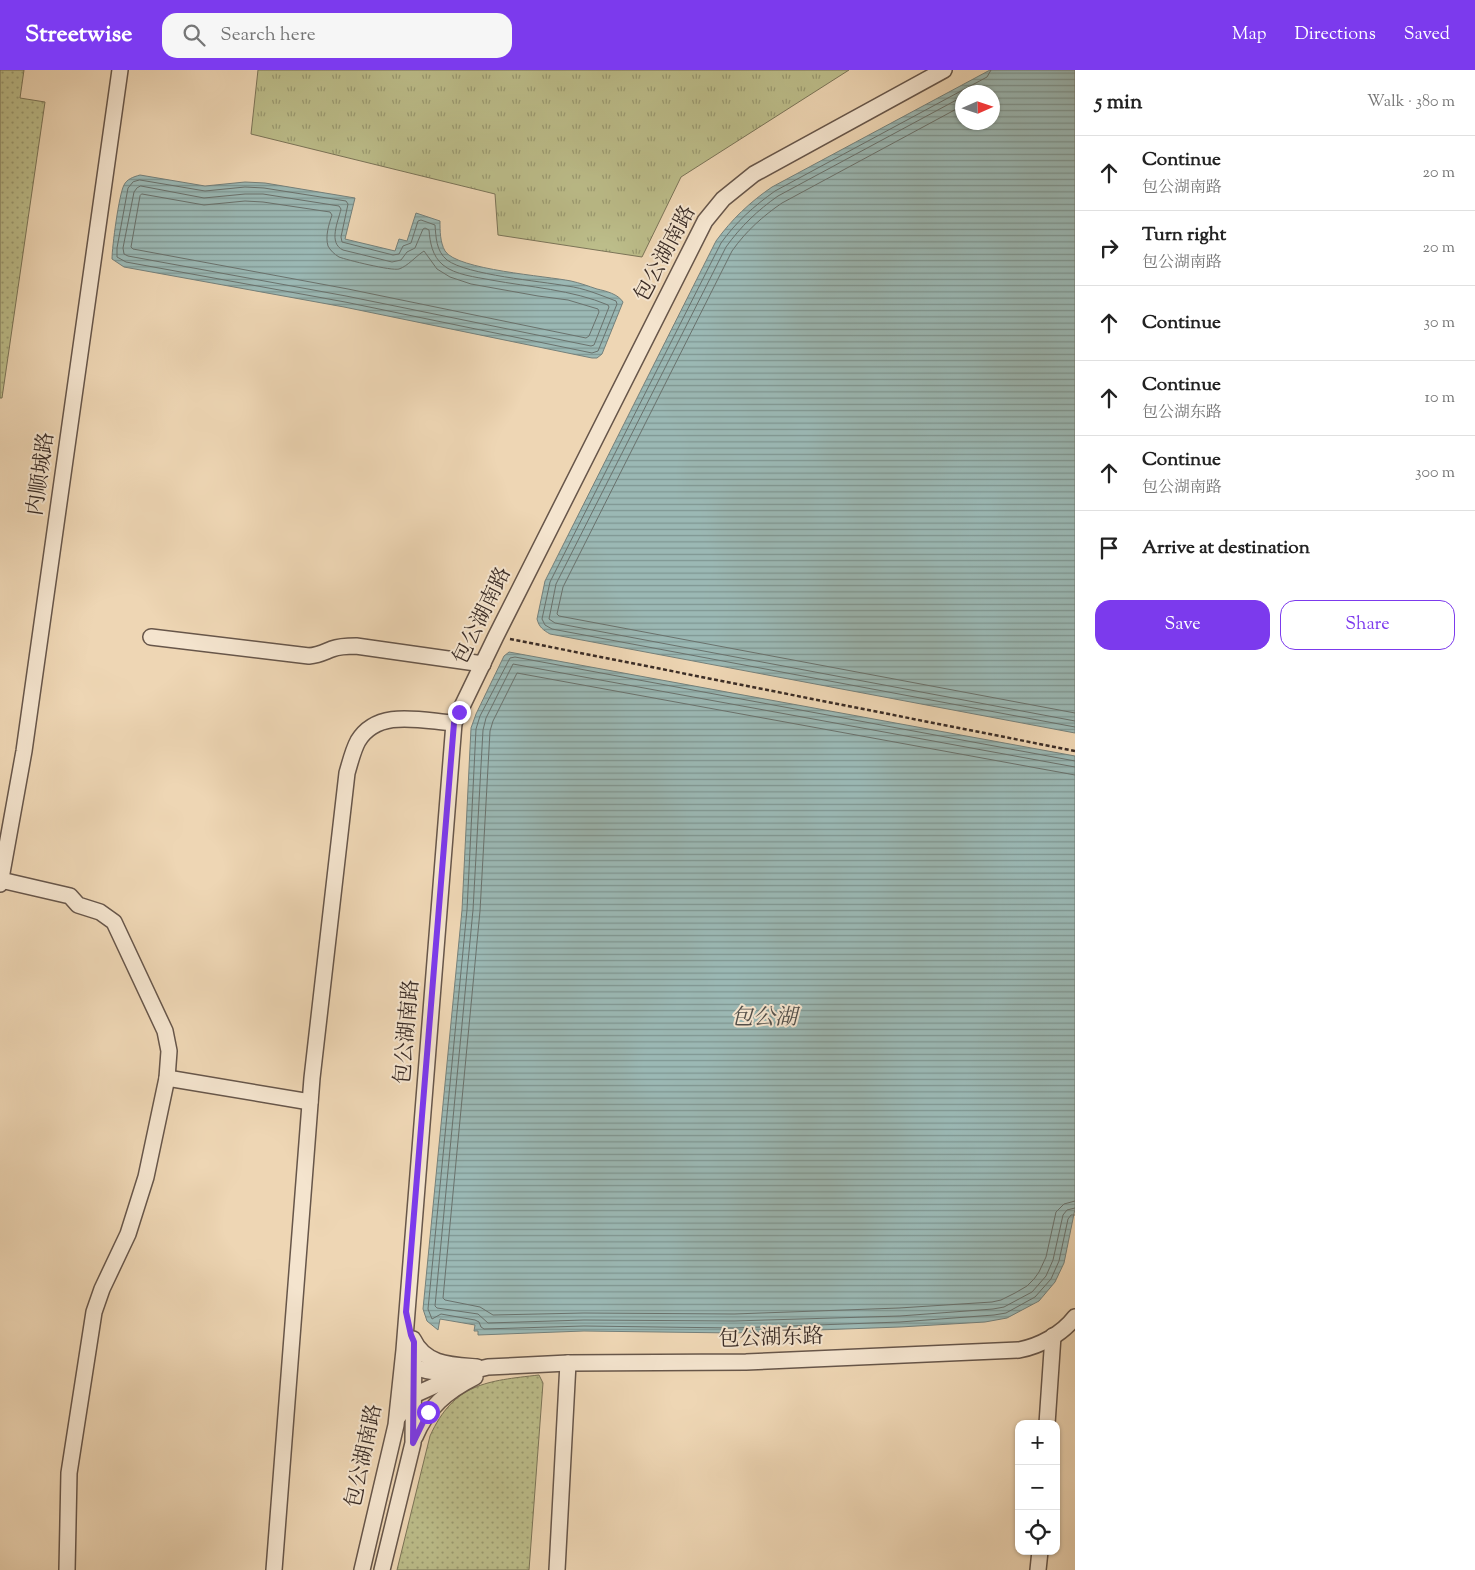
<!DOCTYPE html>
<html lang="en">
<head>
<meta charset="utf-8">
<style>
  body { margin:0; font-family:"Sorts Mill Goudy","Noto Serif SC",serif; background:#f6f6f6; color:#222 }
  .controls { position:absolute; right:15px; bottom:15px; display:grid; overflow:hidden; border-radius:10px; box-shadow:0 1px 4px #0004 }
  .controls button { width:45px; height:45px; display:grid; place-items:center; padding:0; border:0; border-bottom:1px solid #e0e0e0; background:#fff; color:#222; font:25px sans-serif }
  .compass { position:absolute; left:955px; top:15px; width:45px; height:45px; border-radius:50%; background:#fff; box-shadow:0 1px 4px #0004; rotate:87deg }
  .stop { position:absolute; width:15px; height:15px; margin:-11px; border:4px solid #7c3aed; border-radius:50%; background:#fff }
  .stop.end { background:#7c3aed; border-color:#fff; box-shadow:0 1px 5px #0008 }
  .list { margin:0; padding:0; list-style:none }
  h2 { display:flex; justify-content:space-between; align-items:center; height:65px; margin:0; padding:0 20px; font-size:21px }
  h2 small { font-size:16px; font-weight:400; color:#767676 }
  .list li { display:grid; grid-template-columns:32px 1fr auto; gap:15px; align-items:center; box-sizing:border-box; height:75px; padding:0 20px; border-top:1px solid #e0e0e0 }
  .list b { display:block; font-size:19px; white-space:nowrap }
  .list p { margin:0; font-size:16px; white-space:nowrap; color:#767676 }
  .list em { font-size:16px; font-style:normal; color:#767676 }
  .actions { display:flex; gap:10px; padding:15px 20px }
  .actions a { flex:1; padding:11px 0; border:1px solid #7c3aed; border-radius:15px; text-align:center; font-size:18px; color:#7c3aed }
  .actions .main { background:#7c3aed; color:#fff }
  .icon { flex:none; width:28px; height:28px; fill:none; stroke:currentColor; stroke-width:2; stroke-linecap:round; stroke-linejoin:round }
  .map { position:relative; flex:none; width:1075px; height:1500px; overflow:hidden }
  header { display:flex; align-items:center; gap:30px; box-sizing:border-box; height:70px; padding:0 25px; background:#7c3aed; color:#fff }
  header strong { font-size:24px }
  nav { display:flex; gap:28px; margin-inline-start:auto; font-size:18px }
  .search { width:350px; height:45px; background:#f6f6f6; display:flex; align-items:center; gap:12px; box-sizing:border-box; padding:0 18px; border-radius:15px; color:#767676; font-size:19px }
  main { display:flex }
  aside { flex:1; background:#fff }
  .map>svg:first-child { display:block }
</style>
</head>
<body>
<header>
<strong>Streetwise</strong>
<div class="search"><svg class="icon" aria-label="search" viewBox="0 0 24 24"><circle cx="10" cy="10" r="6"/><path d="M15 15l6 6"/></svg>Search here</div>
<nav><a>Map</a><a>Directions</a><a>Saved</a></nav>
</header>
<main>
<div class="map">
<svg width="1075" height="1500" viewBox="0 0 1075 1500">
  <defs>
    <pattern id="grass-tufts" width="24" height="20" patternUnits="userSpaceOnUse" patternTransform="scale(1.25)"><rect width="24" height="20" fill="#bcbd8a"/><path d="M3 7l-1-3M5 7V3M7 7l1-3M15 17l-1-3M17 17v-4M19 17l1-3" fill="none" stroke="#9a9a71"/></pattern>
    <pattern id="park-dots" width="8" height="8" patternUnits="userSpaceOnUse" patternTransform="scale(1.25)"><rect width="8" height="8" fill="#bcbd8a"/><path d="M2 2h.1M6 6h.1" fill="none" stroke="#9a9a71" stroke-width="1.8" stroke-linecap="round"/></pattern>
    <pattern id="water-rules" width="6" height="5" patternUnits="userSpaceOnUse" patternTransform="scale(1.25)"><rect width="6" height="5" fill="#9bb8b4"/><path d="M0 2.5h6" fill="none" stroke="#7f9692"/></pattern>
  </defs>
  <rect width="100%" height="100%" fill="#eed6b4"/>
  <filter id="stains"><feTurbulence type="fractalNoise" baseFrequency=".004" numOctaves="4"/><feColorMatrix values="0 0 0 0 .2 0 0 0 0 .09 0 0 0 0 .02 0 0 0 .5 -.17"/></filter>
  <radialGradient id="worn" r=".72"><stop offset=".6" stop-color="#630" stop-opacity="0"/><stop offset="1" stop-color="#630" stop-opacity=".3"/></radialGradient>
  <path fill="url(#grass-tufts)" stroke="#7b7458" d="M258 0H849L681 107 642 187 498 165 495 124 251 64Z"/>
  <g fill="url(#park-dots)" stroke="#7b7458">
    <path d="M0 0H24L20 28 45 32 2 328H0Z"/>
    <path d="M539 1305 543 1313 529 1500H397L430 1366C454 1313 487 1311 539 1305Z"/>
  </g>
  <g fill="url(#water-rules)" stroke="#74807b" fill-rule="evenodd">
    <path d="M990 0H1075V663L550 564C543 560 539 557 537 549L545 511 716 171C732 149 750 132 772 117ZM992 22V52H962V22Z"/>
    <path d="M140 105 205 116 245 112 265 113 355 128 345 169 395 181 399 169 407 171 416 143 440 151C440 161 440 172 445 181 457 200 547 206 571 211 580 213 588 216 597 219 606 221 618 224 623 232L602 284 597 288H592L344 237 124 197 112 189C112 177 119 124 124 115 127 109 133 107 140 105Z"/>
    <path d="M509 582 1075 686V1139L1064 1193 1055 1212 1039 1231 1007 1248 985 1252 900 1257 735 1263 584 1261 478 1265V1261H474L475 1255 440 1249 438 1260 427 1251 423 1239 462 840 471 658 476 644 504 586Z"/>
  </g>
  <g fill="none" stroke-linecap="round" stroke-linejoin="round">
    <g stroke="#6a726d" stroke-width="1">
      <path d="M991 0 987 7 775 121C754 136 736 152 721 173L550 512 542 549 545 555 552 559 1075 657"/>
      <path d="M962 27 778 126C758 140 741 156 726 177L556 514 549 549 555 553 1075 651"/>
      <path d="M962 36 782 133C763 146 746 161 732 181L563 517 557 544 559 546 1075 643"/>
      <path d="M140 110 205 121 245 117 264 118 346 131 348 134 341 167 342 172 393 185 399 184 403 176 411 173 418 151 421 150 435 155C436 167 436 181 447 190 467 205 540 211 567 216 584 218 600 225 616 231L617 234 598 281 592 283 345 232 126 192 117 187V178L128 118 133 112Z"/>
      <path d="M141 116 204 128 245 124H263L339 136 341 139C338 152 328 173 343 180L392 192 401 190 407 182 415 178 423 159 425 158 429 160C430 172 432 186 443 195 455 205 476 207 491 210 529 217 573 220 608 235L609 237 594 275 591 276 346 226 128 186 124 184 123 178 134 122 137 118Z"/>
      <path d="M142 124 204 135 245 131 263 132 330 142 332 145C329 154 325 166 328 176 330 180 334 184 339 187 347 190 391 201 399 199 408 196 416 186 424 181L437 199 450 207 471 214 538 226 568 230 598 239 599 242 589 266 586 268 348 219 133 179 131 177 140 126Z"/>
      <path d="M1075 691 515 587 510 588 480 646 476 659 467 840 428 1239 432 1249 441 1244 475 1250 479 1252 481 1257 484 1259 584 1256 734 1258 900 1252 994 1245 1006 1243 1035 1227 1051 1209 1059 1191 1068 1149 1071 1145H1075"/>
      <path d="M1075 697 513 594 486 648 483 660 473 840 435 1236 437 1238 478 1244 488 1253 584 1250 734 1251 900 1246 993 1239 1004 1237 1032 1222 1046 1206 1053 1190 1063 1145 1067 1140 1075 1138"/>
      <path d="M1075 705 517 603 493 651 490 661 480 841 443 1228 445 1230 480 1237 493 1245 584 1243 734 1244 899 1238 992 1232 1001 1230 1015 1223 1027 1216 1034 1209 1039 1202 1046 1187 1056 1142 1064 1134 1075 1131"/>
    </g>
    <defs>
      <g id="minor">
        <path d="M151 567 309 586C319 585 324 582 332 579 340 576 348 576 356 576L483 594"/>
        <path d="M1 810 70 826 78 835 100 842 114 852 165 961 169 981 167 1008 146 1107 128 1164 102 1219 94 1242 69 1403 67 1500"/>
        <path d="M0 814 24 681 120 0"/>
        <path d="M167 1008 310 1032"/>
        <path d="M413 1269C425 1295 451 1295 477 1297"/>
        <path d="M408 1291C421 1304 440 1302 457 1303"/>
        <path d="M399 1346 406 1333 414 1325 463 1303 488 1297 568 1293 746 1292 1019 1280C1040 1276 1062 1264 1075 1247"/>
        <path d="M1047 1354 1053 1266"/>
        <path d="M415 1367C427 1338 447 1321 475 1307"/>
        <path d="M274 1500 312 1008 347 703C350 693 353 680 358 671 378 638 422 651 454 653"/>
        <path d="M362 1500 396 1355 404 1280 454 653 496 566 705 151 723 129 754 104 944 0"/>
        <path d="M382 1500 413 1373 414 1272"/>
        <path d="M557 1500 568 1293"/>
        <path d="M1038 1500 1040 1481"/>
      </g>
    </defs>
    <use href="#minor" stroke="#67564a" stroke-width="18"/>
    <path stroke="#3a2c26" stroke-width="2.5" stroke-dasharray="4 2.5" stroke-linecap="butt" d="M510 569 1075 681"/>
    <use href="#minor" stroke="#f4e4ce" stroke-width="15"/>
  </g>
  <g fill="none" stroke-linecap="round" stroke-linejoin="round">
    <path stroke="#7c3aed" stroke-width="6" d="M428 1342 413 1373 414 1272 411 1265 406 1242 454 653 459 642"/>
  </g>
  <g text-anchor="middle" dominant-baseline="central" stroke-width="4" stroke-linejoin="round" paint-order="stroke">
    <g font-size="21" fill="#3a2c26" stroke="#f4e4ce">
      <text transform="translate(666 184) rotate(-62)">包公湖南路</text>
      <text transform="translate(42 404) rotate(-82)">内顺城路</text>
      <text transform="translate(483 546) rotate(-64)">包公湖南路</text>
      <text transform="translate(408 962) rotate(-85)">包公湖南路</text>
      <text transform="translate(771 1269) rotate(-2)">包公湖东路</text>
      <text transform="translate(365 1386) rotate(-78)">包公湖南路</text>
    </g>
    <g font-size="22" font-style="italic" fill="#524f4a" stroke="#f4e4ce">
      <text x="764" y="949">包公湖</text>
    </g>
  </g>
  <rect width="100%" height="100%" filter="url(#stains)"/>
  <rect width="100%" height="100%" fill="url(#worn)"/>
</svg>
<div class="controls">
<button>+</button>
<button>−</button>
<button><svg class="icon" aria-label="locate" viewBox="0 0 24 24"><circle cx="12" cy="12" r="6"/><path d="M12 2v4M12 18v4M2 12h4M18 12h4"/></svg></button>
</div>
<svg class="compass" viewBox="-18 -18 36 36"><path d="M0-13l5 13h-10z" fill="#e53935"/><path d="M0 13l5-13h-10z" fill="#767676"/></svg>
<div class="stop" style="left:428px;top:1342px"></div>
<div class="stop end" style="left:459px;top:642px"></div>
</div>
<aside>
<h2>5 min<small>Walk · 380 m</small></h2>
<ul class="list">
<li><svg class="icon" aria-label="ahead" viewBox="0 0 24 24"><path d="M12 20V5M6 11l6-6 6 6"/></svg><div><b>Continue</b><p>包公湖南路</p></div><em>20 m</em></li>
<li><svg class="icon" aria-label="right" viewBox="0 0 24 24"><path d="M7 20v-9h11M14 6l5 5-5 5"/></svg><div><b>Turn right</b><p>包公湖南路</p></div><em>20 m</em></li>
<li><svg class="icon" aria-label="ahead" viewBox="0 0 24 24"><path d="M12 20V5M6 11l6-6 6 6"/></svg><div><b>Continue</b></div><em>30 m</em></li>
<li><svg class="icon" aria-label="ahead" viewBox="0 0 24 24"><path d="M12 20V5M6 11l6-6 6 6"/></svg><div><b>Continue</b><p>包公湖东路</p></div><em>10 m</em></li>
<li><svg class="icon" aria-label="ahead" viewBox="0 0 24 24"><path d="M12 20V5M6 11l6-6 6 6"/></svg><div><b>Continue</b><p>包公湖南路</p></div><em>300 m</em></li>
<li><svg class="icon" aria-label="arrive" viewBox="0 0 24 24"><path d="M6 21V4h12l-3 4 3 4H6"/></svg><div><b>Arrive at destination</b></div></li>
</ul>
<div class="actions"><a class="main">Save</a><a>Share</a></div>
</aside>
</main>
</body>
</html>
